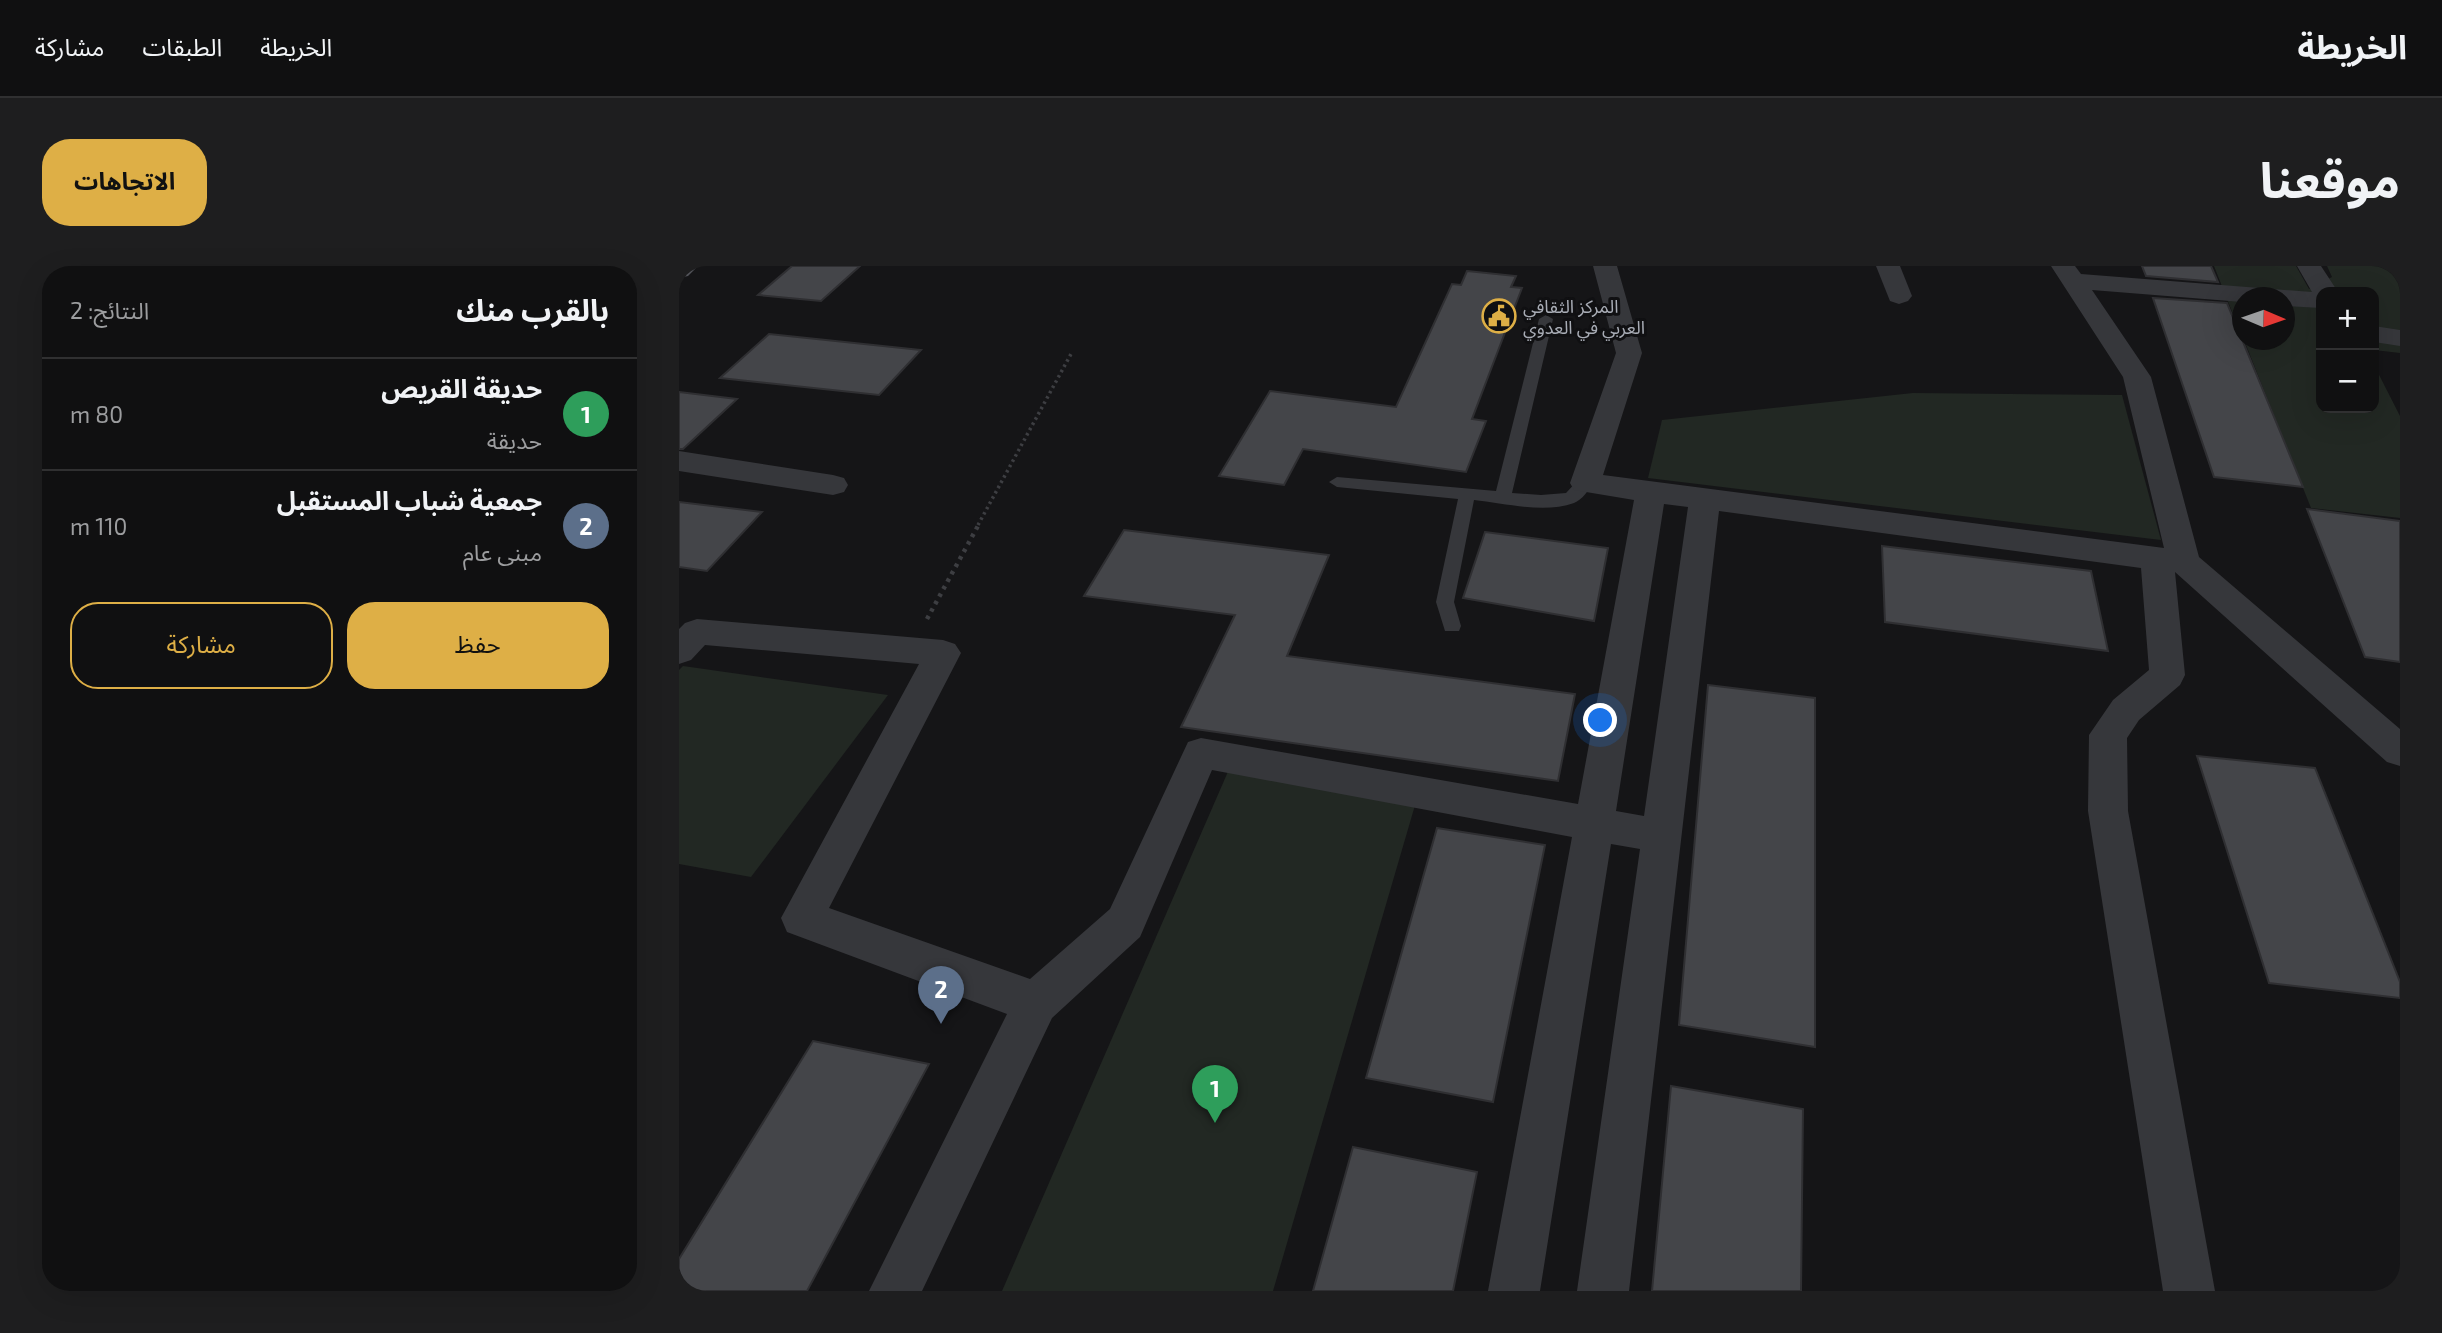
<!DOCTYPE html>
<html lang="ar">
<head>
<meta charset="utf-8">
<style>
  body { margin:0; font-family:"Exo 2","Noto Sans Arabic",sans-serif; background:#1e1e1f; color:#f1f3f6; direction:rtl }
  .controls { position:absolute; right:21px; top:21px; display:grid; overflow:hidden; border-radius:14px; box-shadow:0 7px 28px #0002 }
  .controls button { width:63px; height:63px; display:grid; place-items:center; padding:0; border:0; border-bottom:2px solid #303031; background:#101011; color:#f1f3f6; font:35px sans-serif }
  .compass { position:absolute; left:1553px; top:21px; width:63px; height:63px; border-radius:50%; background:#101011; box-shadow:0 7px 28px #0002; rotate:92deg }
  .you { position:absolute; left:922px; top:455px; width:24px; height:24px; margin:-18px; border:5px solid #fff; border-radius:50%; background:#1a73e8; box-shadow:0 0 0 10px #1a73e833 }
  .badge { display:grid; place-items:center; width:46px; height:46px; border-radius:50%; background:#deaf46; color:#fff; font-size:23px; font-weight:700 }
  .pin { position:absolute; translate:-50% -58px; filter:drop-shadow(0 2px 4px #0008) }
  .pin::after { content:''; position:absolute; top:37px; width:24px; height:21px; background:inherit; clip-path:polygon(0 0,100% 0,50% 100%) }
  .list { margin:0; padding:0; list-style:none }
  h2 { display:flex; justify-content:space-between; align-items:center; height:91px; margin:0; padding:0 28px; font-size:30px }
  h2 small { font-size:23px; font-weight:400; color:#9c9d9f }
  .list li { display:grid; grid-template-columns:46px 1fr auto; gap:21px; align-items:center; box-sizing:border-box; height:112px; padding:0 28px; border-top:2px solid #303031 }
  .list b { display:block; font-size:26px; white-space:nowrap }
  .list p { margin:0; font-size:23px; white-space:nowrap; color:#9c9d9f }
  .list em { font-size:23px; font-style:normal; color:#9c9d9f }
  .actions { display:flex; gap:14px; padding:21px 28px }
  .actions a { flex:1; padding:16px 0; border:2px solid #deaf46; border-radius:28px; text-align:center; font-size:24px; color:#deaf46 }
  .actions .main { background:#deaf46; color:#111 }
  .map { position:relative; flex:none; width:1721px; height:1025px; overflow:hidden; direction:ltr; border-radius:28px }
  header { display:flex; align-items:center; gap:42px; box-sizing:border-box; height:98px; padding:0 35px; background:#101011; border-bottom:2px solid #303031 }
  header strong { font-size:33px }
  nav { display:flex; gap:38px; margin-inline-start:auto; font-size:24px }
  .intro { display:flex; align-items:center; justify-content:space-between; box-sizing:border-box; height:168px; padding:0 42px }
  h1 { margin:0; font-size:49px }
  .button { padding:18px 32px; border-radius:28px; background:#deaf46; color:#111; font-size:24px; font-weight:700 }
  main { display:flex; gap:42px; padding:0 42px }
  aside { flex:1; background:#101011; border-radius:28px; box-shadow:0 7px 28px #0002 }
  .map>svg:first-child { display:block }
</style>
</head>
<body>
<header>
<strong>الخريطة</strong>
<nav><a>الخريطة</a><a>الطبقات</a><a>مشاركة</a></nav>
</header>
<div class="intro"><h1>موقعنا</h1><a class="button">الاتجاهات</a></div>
<main>
<div class="map">
<svg width="1721" height="1025" viewBox="0 0 1721 1025">
  <rect width="100%" height="100%" fill="#151517"/>
  <g fill="#222823">
    <path d="M1535 0H1617L1630 23 1653 11 1648 0H1710L1721 19V87L1695 84V26H1642V142H1695V99L1721 150V252L1632 242 1565 74H1605V32H1563V71Z"/>
    <path d="M1234 127 1443 129 1482 274 969 212 983 154Z"/>
    <path d="M4 400 209 429 72 611 0 598V404Z"/>
    <path d="M551 501 739 529 594 1025H323Z"/>
  </g>
  <g fill="#444549" stroke="#2f2f32" stroke-width="2">
    <path d="M113 0H181L142 35 79 29Z"/>
    <path d="M1463 0H1532L1539 16 1467 10Z"/>
    <path d="M788 5 837 10 832 21 843 22 793 153 807 155 787 206 624 183 605 219 540 210 591 125 717 141 773 18 782 19Z"/>
    <path d="M1474 32 1548 37 1624 221 1535 211Z"/>
    <path d="M90 68 242 84 200 129 41 112Z"/>
    <path d="M0 126 58 133 4 183H0Z"/>
    <path d="M0 236 83 246 28 305 0 301Z"/>
    <path d="M1628 243 1721 255V396L1686 391Z"/>
    <path d="M445 264 650 289 608 390 896 428 879 515 502 461 556 349 405 330Z"/>
    <path d="M806 266 929 282 915 355 784 332Z"/>
    <path d="M1203 280 1412 305 1429 385 1206 356Z"/>
    <path d="M1029 419 1136 432V781L1000 759Z"/>
    <path d="M1518 490 1636 502 1721 716V732L1590 717Z"/>
    <path d="M758 562 866 579 814 836 687 812Z"/>
    <path d="M134 775 250 798 128 1025H0V993Z"/>
    <path d="M992 820 1124 843 1122 1025H973Z"/>
    <path d="M674 881 798 906 774 1025H634Z"/>
  </g>
  <g fill="none" stroke-linecap="round" stroke-linejoin="round">
    <path stroke="#3d3e42" stroke-width="3.5" stroke-dasharray="2.5 3.5" stroke-linecap="butt" d="M299 259 392 88"/>
    <path stroke="#3d3e42" stroke-width="4.5" stroke-dasharray="3.5 5" stroke-linecap="butt" d="M248 353 300 258"/>
    <path fill="#36373b" fill-rule="evenodd" d="M867 49 874 53 833 227 862 229 887 227 900 213 906 212 914 217C910 224 903 234 895 237 865 248 825 237 795 234L775 336 782 360 780 365H766L757 336 779 233 658 221 650 216 658 211 817 225 860 53Z"/>
    <g fill="#36373b" fill-rule="evenodd">
      <path d="M914 0H938L963 87 924 209 1485 282 1444 111 1372 0H1396L1402 8 1633 26 1618 0H1642L1659 26H1642V42L1605 40V32H1563V36L1413 24 1472 111 1520 291 1721 463V500L1708 496 1496 306 1506 409 1501 419 1460 454 1448 472 1449 545 1536 1025H1484L1409 545 1410 469 1434 434 1470 404 1462 302 1040 245 950 1025H898L961 583 932 578 861 1025H809L893 571 533 504 461 671 373 752 243 1025H190L328 748 108 666 102 652 240 398 26 379 12 394 0 398V363L6 357 18 353 264 374 276 378 282 387 150 642 351 713 431 643 509 476 522 472 899 538 955 234 895 224 891 217 937 87ZM985 238 1009 241 965 550 937 545Z"/>
      <path d="M1197 0H1221L1233 30 1229 35 1220 38 1211 35Z"/>
      <path d="M1695 60 1721 64V80L1695 76Z"/>
      <path d="M0 185 154 209 165 212 169 219 165 226 154 229 0 205Z"/>
    </g>
    <path fill="#53545a" fill-rule="evenodd" d="M0 0H19L9 10 0 12Z"/>
  </g>
  <defs>
    <symbol id="civic-ring" viewBox="-11 -11 22 22"><circle r="9.5" fill="#101012" stroke="#deaf46" stroke-width="1.5"/><path d="M-.6-6.5H3V-4.5H.6V-3L4-1V1h2V6H-6V1h2V-1L-.6-3ZM-1.2 2.5V6h2.4V2.5Z" fill="#deaf46"/></symbol>
  </defs>
  <g fill-rule="evenodd">
    <use href="#civic-ring" x="801" y="31" width="38" height="38"/>
  </g>
  <g text-anchor="middle" dominant-baseline="central" stroke-width="6" stroke-linejoin="round" paint-order="stroke">
    <g font-size="18" fill="#a8acb5" stroke="#101012" text-anchor="start">
      <text x="844" y="40">المركز الثقافي<tspan x="844" dy="21">العربي في العدوي</tspan></text>
    </g>
  </g>
</svg>
<div class="controls">
<button>+</button>
<button>−</button>
</div>
<svg class="compass" viewBox="-18 -18 36 36"><path d="M0-13l5 13h-10z" fill="#e53935"/><path d="M0 13l5-13h-10z" fill="#9c9d9f"/></svg>
<div class="you"></div>
<div class="pin badge" style="left:536px;top:857px;background:#2e9e5b">1</div>
<div class="pin badge" style="left:262px;top:758px;background:#5c6f8a">2</div>
</div>
<aside>
<h2>بالقرب منك<small>النتائج: 2</small></h2>
<ul class="list">
<li><span class="badge" style="background:#2e9e5b">1</span><div><b>حديقة القريص</b><p>حديقة</p></div><em>80 m</em></li>
<li><span class="badge" style="background:#5c6f8a">2</span><div><b>جمعية شباب المستقبل</b><p>مبنى عام</p></div><em>110 m</em></li>
</ul>
<div class="actions"><a class="main">حفظ</a><a>مشاركة</a></div>
</aside>
</main>
</body>
</html>
